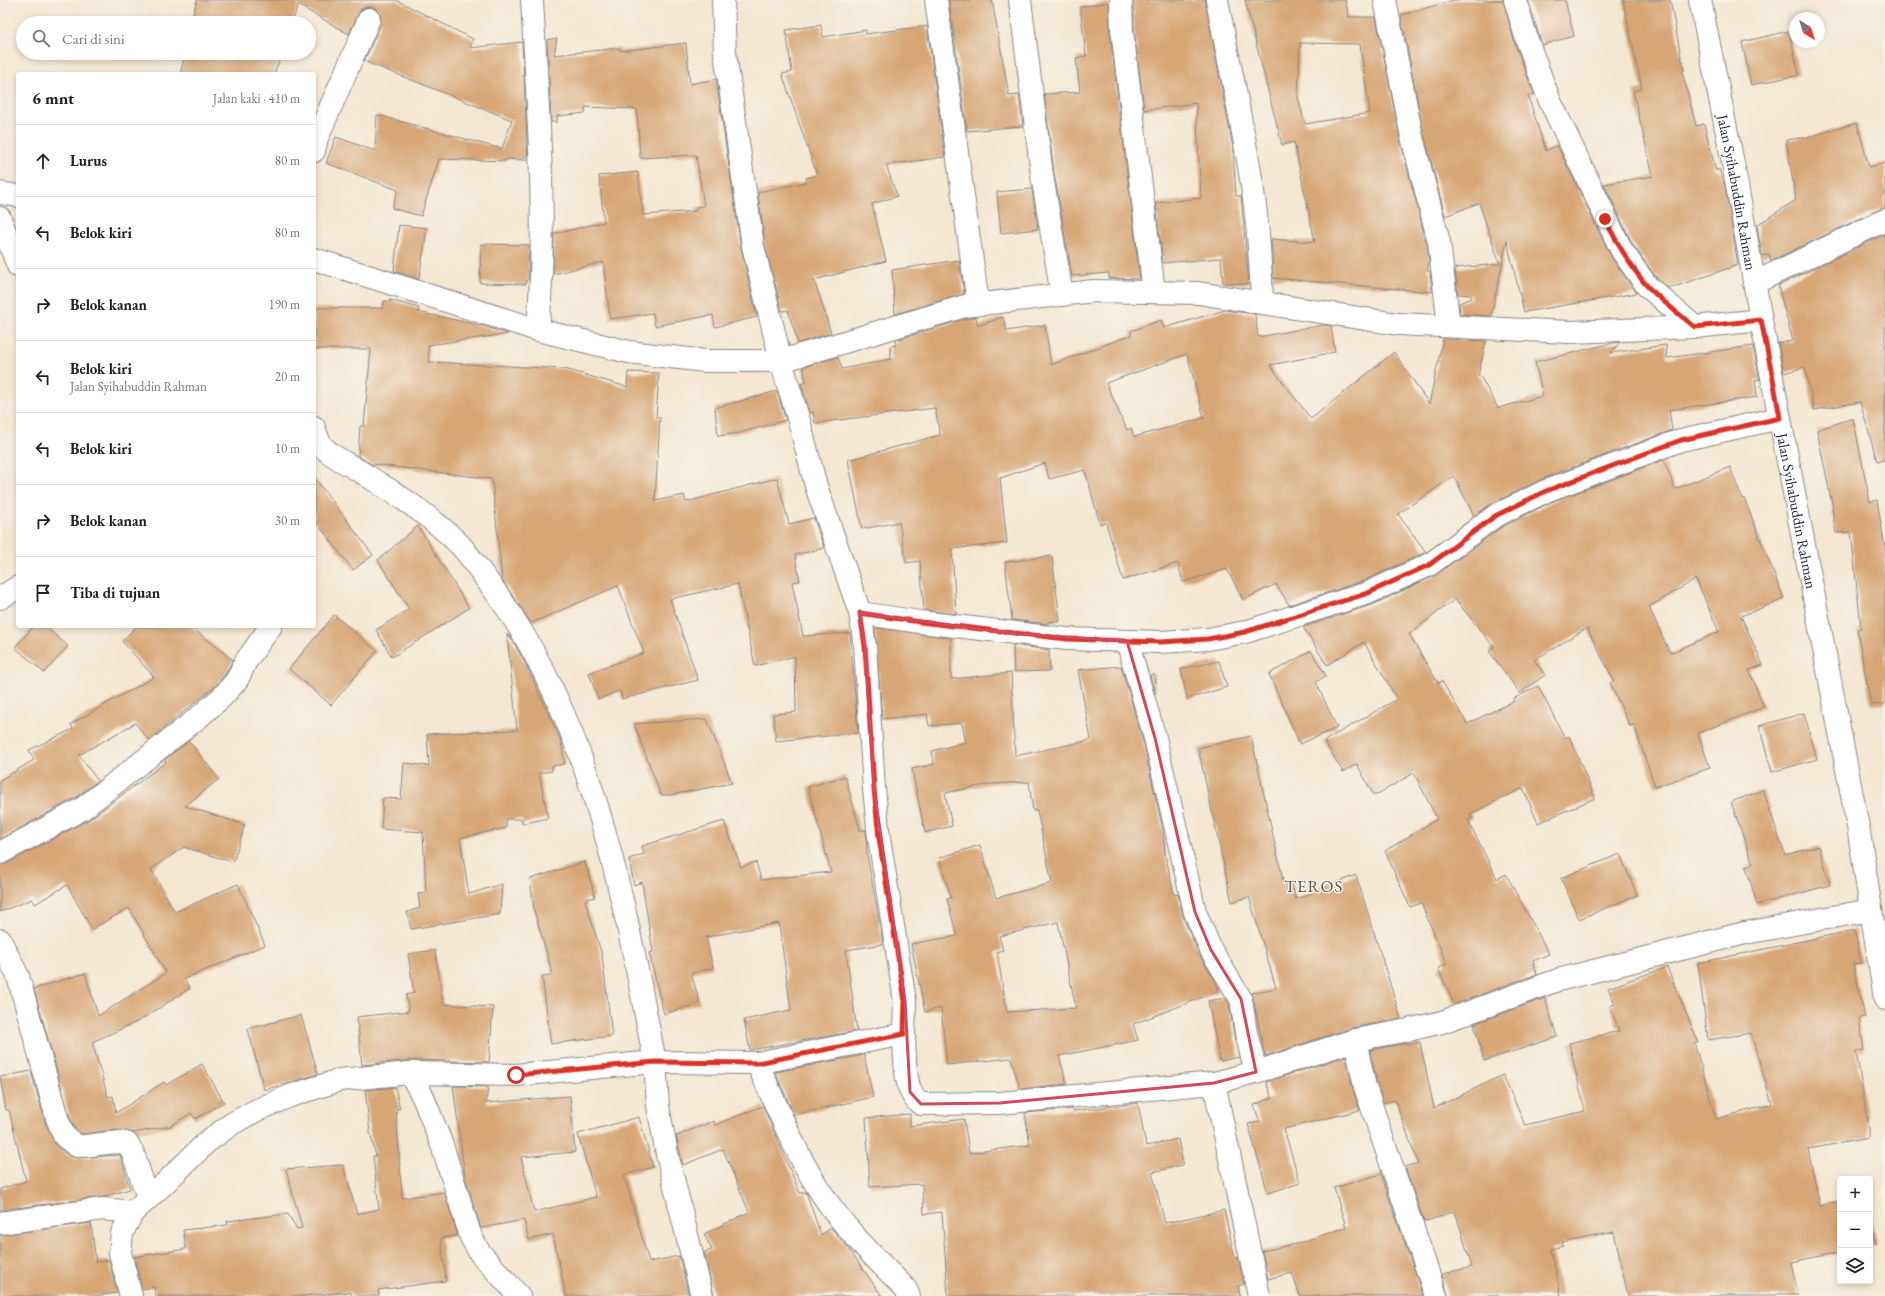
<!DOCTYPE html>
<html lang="id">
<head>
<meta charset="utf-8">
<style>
  body { margin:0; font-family:"EB Garamond",serif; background:#f2f2f2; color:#222 }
  .controls { position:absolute; right:12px; bottom:12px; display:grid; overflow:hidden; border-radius:4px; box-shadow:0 2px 6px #0003 }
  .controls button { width:36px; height:36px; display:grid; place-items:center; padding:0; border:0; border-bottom:1px solid #e0e0e0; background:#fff; color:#222; font:20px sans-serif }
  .compass { position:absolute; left:1789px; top:12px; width:36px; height:36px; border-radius:50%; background:#fff; box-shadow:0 2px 6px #0003; rotate:142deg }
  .stop { position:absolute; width:12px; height:12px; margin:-9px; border:3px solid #d93025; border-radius:50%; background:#fff }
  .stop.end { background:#d93025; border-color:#fff; box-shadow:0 1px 4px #0008 }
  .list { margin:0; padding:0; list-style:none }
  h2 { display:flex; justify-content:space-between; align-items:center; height:52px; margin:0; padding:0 16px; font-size:17px }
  h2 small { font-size:13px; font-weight:400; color:#767676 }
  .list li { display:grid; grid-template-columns:26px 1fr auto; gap:12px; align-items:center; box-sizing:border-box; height:72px; padding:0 16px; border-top:1px solid #e0e0e0 }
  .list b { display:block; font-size:15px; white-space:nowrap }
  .list p { margin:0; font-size:13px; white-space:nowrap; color:#767676 }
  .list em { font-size:13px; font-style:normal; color:#767676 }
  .icon { flex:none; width:22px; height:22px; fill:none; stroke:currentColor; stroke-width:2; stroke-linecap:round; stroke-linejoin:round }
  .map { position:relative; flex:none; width:1885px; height:1296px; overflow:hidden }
  .search { position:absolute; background:#fff; box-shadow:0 2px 6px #0003; left:16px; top:16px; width:300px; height:44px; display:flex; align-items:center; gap:10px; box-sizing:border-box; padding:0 14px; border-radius:22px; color:#767676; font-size:15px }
  .panel { position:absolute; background:#fff; box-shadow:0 2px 6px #0003; left:16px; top:72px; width:300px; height:556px; border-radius:4px }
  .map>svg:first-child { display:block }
</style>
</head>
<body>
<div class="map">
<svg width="1885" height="1296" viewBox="0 0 1885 1296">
  <rect width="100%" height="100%" fill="#f7f3e8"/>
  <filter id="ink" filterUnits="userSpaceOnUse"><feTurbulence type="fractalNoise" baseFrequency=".025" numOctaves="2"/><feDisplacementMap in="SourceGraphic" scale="8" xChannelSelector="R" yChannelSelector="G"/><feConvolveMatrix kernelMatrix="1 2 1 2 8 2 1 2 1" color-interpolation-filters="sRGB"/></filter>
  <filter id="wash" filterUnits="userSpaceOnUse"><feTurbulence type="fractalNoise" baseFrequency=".012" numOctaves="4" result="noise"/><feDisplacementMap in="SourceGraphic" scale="16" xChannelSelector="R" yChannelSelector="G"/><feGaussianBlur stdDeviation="0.9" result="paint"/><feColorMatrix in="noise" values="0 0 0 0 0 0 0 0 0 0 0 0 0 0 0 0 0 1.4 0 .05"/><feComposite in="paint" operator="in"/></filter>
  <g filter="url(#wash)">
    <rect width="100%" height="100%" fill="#f3e7d1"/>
    <g id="blocks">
      <g fill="#d7a676" fill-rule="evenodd">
        <path d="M197 0H396L473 39 470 48 522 42 528 160 506 159V161L439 159 421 216 392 208 398 190 326 163 336 137 375 151 377 115 502 149 512 120 364 61 381 24V17L379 12 374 7H367L361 9 349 34 298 5 292 23H191Z"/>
        <path d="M949 0H992L1009 96 1019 95 1023 126 967 131Z"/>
        <path d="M1134 0H1205L1233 148 1236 196H1241L1249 284 1223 283 1221 258 1163 263 1156 203 1201 198 1196 103 1144 110 1134 29Z"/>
        <path d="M1245 0H1345L1349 17H1376L1400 139 1427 244 1429 262 1427 271H1430L1432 292 1273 278 1271 239 1315 242 1294 142 1282 145ZM1300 43 1360 44 1370 113 1305 124 1298 98Z"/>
        <path d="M1454 0H1503L1515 44 1534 94 1528 96 1546 151 1557 145 1611 257 1637 293 1524 312 1507 241 1491 316 1460 314 1459 303 1472 298 1471 295 1458 294 1455 268 1500 264 1479 203 1445 216 1424 134 1401 15Z"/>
        <path d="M1528 0H1565L1574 36 1542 45Z"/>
        <path d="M1623 0H1670L1684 71H1682L1696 126 1704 124 1716 171 1719 169 1725 187 1738 265 1677 286 1668 288 1656 277 1633 245 1604 184 1653 176 1633 91 1642 89Z"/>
        <path d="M1109 2 1110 32 1140 279 1109 278V273L1072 276 1054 173 1044 94 1080 92 1076 58 1086 56 1080 7Z"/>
        <path d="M821 25 823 37 866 30V34L927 26 945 157 886 165 897 196 872 204 886 261 814 280 831 333 798 343 788 310 782 311 765 244 758 192 807 182 806 178 817 175 782 74 792 72 786 30Z"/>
        <path d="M1789 31 1799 75 1751 85 1742 42Z"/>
        <path d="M557 38 554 55 620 48V51L686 43 690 84 716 79 741 248 757 317 715 327 713 315 655 326 653 313 610 319 603 262 553 274 554 234 604 222 599 176 638 172 643 215 696 211V207L704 206 696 155 640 158 637 109 585 107V113L557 116V122H551L547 40Z"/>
        <path d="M182 53H282L274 74H180L185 56 182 55Z"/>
        <path d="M1857 123 1869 167 1885 163V208L1880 209 1771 261 1769 254 1762 256 1757 225 1796 200 1786 140 1808 137Z"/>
        <path d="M1032 189 1038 229 1001 233 997 192Z"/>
        <path d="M399 225 427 228 419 279 394 271Z"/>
        <path d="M1885 234V460L1877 461 1860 402 1814 410 1805 367 1784 373 1778 343 1793 341 1778 286Z"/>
        <path d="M481 244 529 245 528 280H526V284L480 283Z"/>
        <path d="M959 260 964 294 895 314 892 270Z"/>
        <path d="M390 300 419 308 418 312 483 326 508 334 428 345 429 362 565 369 627 387 628 372 659 373 656 417H660L655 501 684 495 686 502 777 478 789 524 814 518 824 548 795 555 800 581 792 582 803 636 850 633 858 733 776 741 773 714 796 712 795 656 755 666 738 584 670 599 698 680 622 699 620 691 598 699 589 673 644 653 618 586 531 623 502 580 492 479 371 464 358 456 360 426H364L371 349H314V308H383L384 301 390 302Z"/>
        <path d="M1225 310 1255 314 1258 337 1324 325 1331 326 1335 352 1270 365 1311 419 1394 352 1429 404 1443 339 1486 341 1478 376H1480L1498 408 1543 396 1535 362 1613 343 1620 342 1611 353 1666 345 1667 358 1753 346 1760 379 1755 380 1757 397 1669 410 1672 430 1542 479 1489 505 1474 516 1454 476 1398 514 1426 552 1363 581 1289 605 1276 584 1243 600 1227 569 1183 582 1178 563 1123 580 1106 523 1100 524 1085 470 1049 479 1045 463 1000 478 1007 543 952 549 956 614 924 610 920 561 906 563 899 522 862 529 848 460 940 435 935 408 815 423 813 412 810 413 801 384 806 382 803 367 838 357 842 369 891 359 890 346 896 345V340L968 318 976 317 978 326 1003 317 1007 331 1045 325 1051 365 1131 335V331L1161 320 1164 328ZM1187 354 1204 418 1134 437 1131 428 1127 430 1106 383Z"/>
        <path d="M777 391 786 420 739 433 718 436 715 408Z"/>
        <path d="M1853 418 1870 502 1877 500 1885 548V704L1871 705 1857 629 1861 628 1851 532 1836 533 1832 509H1833L1817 430Z"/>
        <path d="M1664 460 1675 489 1730 467 1742 499 1744 498 1784 599 1741 616 1763 665 1749 670 1764 707 1698 733 1710 768 1655 787 1634 725 1630 726 1610 683 1614 681 1587 628 1534 660 1545 675 1520 693 1489 651 1494 647 1455 599 1409 634 1438 683 1442 681 1467 724 1514 701 1513 699 1538 686 1565 738 1569 736 1595 798 1538 823 1523 788 1470 814 1472 818 1468 820 1497 879 1506 874 1549 954 1533 961 1537 974 1454 1004 1438 968 1447 964 1421 903 1410 907 1385 851 1437 819 1414 773 1374 796 1357 764 1343 772 1324 741 1397 699 1364 642 1327 665 1303 627 1372 605 1434 576 1502 527 1551 502ZM1696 579 1719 632 1670 653 1649 607Z"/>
        <path d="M314 477 373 555 353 570 314 519Z"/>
        <path d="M418 526 469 608 392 657 376 630 409 609 378 560Z"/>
        <path d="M1052 556 1060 621 1048 622V624L1012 620 1005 562Z"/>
        <path d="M334 615 377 651 331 705 289 669Z"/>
        <path d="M34 626H45L68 646 44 673 15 647Z"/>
        <path d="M137 626H190L233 660 226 673 214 687 149 740 135 723 79 755 98 781 75 798 0 839V780L34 760 29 750 73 729 71 724 154 677 122 641Z"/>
        <path d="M879 628 951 638V679L1011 673 1015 756 1091 740 1078 670 1121 666 1143 741 1163 830 1165 853 1174 895 1178 894 1183 917 1199 955 1215 980 1219 991 1133 1024 1138 1040 1059 1056 1067 1084 1020 1089 1011 1058 947 1065 941 1008 925 1012 911 944 957 936 947 899 951 898 939 858 980 845 996 898 1052 883 1037 810 1033 811 1029 782 990 784 945 793 952 826 925 833 912 769 934 764 932 751 966 742 962 723 929 726 927 714 882 719 875 629ZM1058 922 1076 1008 1007 1012 997 952 1003 950 999 936Z"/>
        <path d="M507 634 512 639 528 669 561 741 565 764 552 766V771L539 773 548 818 522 824V819H506V828L460 838 469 894 502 884 500 914 411 929 407 912 420 908 418 894 426 893 423 832 381 829 383 798 401 799 404 763 429 766 427 734 517 730Z"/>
        <path d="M1013 645 1049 650 1050 671 1014 672Z"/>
        <path d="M1311 651 1326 676 1316 682 1337 728 1300 744 1269 674Z"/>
        <path d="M1219 661 1227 687 1187 699 1181 669Z"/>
        <path d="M1154 674 1155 694 1150 675Z"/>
        <path d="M1804 713 1817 759 1772 772 1759 726Z"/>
        <path d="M707 719 732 783 671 795H661L634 724Z"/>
        <path d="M1251 736 1284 885 1291 883 1296 899 1356 875 1401 1019 1351 1028 1265 1056 1252 993 1276 988 1249 897 1232 902 1198 748Z"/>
        <path d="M189 741 219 779 185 806 245 825 233 862 184 847 151 869 175 912 238 884 265 945 184 979 190 988 139 1021 92 1042 108 1097 113 1096 116 1113 164 1082 166 1085 202 1064 224 1102 195 1119 191 1113 171 1126 133 1133 117 1130 81 1134 74 1128 69 1114 34 989 85 973 98 1016 166 973 129 908 92 929 67 885 35 904 32 899 0 912V865L6 864 90 819 166 762 164 760Z"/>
        <path d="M845 776 860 830H866L867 854 883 944 846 950 857 1031 750 1050 744 1020 791 1010 779 923 706 937 713 968 691 973 700 1003 664 1014 649 953 653 952 642 882 634 885 629 859 644 854 642 846 724 821 741 867 756 862 761 880 831 872 808 787Z"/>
        <path d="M1763 790 1785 855 1819 846 1830 885 1757 905 1746 866 1753 864 1731 802Z"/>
        <path d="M1620 854 1637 895 1579 919 1561 878Z"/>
        <path d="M585 862 595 897 585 900 602 955 612 1036 551 1044 542 976 553 975 534 910 530 879Z"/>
        <path d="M1855 930 1861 963 1853 964 1865 1017 1859 1018 1864 1050 1856 1052 1869 1127V1138L1808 1149 1820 1205 1840 1201V1252L1791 1262 1798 1296H1628L1614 1232 1562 1243 1563 1246 1551 1249 1561 1296H1448L1442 1274 1472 1267 1455 1211 1424 1222 1405 1167 1418 1163 1395 1100 1384 1103 1377 1084 1370 1050 1408 1043 1409 1045 1420 1042 1434 1108 1503 1075 1525 1125 1585 1111 1569 1043 1619 1031 1610 1006 1615 1004 1608 988 1667 967 1698 1042H1694L1716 1119 1772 1104 1751 1033 1708 1040 1698 963Z"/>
        <path d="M435 950 443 1004 493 1007 489 1062 410 1060 362 1065 357 1017 409 1011 406 995 414 993 408 954Z"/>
        <path d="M1225 998 1229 1003 1234 1035 1239 1057 1220 1061 1208 1001Z"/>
        <path d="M1545 998 1557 1037 1484 1061 1474 1024Z"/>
        <path d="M301 1015 318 1074 264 1090 248 1029Z"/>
        <path d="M864 1055 873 1097 794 1115 775 1072Z"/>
        <path d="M1346 1056 1353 1090 1360 1110 1284 1129 1300 1183 1268 1193 1248 1124 1260 1122 1254 1105 1272 1098 1266 1082Z"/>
        <path d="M31 1071 45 1122 56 1146 69 1156 77 1158 120 1155 130 1189 103 1197 0 1210V1189L26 1181 9 1110H6L0 1077Z"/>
        <path d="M453 1086 488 1087 486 1103 570 1096 575 1152 521 1157 534 1212 596 1197 578 1134 639 1117 653 1167 624 1175 649 1262 679 1256 689 1296H566L553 1234 529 1240 524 1220 481 1228 465 1177Z"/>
        <path d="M395 1087 400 1109H396L402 1198 444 1192 457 1233 456 1236 441 1238 446 1281 378 1290 379 1296H351V1292L304 1296H156L154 1287 142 1289 134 1257 186 1249 183 1230 228 1225 227 1221 288 1214 297 1229 302 1228 286 1169 343 1165 357 1214 379 1209 373 1156H376L370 1132 365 1090Z"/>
        <path d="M1138 1103 1146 1146 1178 1139 1183 1165 1152 1172 1165 1223 1224 1210 1235 1258 1238 1257 1244 1284 1238 1286 1240 1296H948L942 1212 924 1214 922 1184 870 1187 866 1118 910 1114V1126L964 1119 969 1153 1030 1145 1025 1113 1073 1109V1111Z"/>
        <path d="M763 1106 800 1193 806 1192 821 1235 831 1228 849 1249 882 1296H714L704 1252 712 1250 704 1234 749 1212 723 1149 683 1165 676 1136 714 1121 715 1125Z"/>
        <path d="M1381 1174 1423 1296H1300L1292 1273 1268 1279 1262 1251 1296 1244 1346 1227 1334 1188Z"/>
        <path d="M1870 1210 1876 1245 1870 1246Z"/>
        <path d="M91 1223 96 1262 109 1260 117 1293 95 1296H0V1235Z"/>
      </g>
    </g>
  </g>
  <g filter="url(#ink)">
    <use href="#blocks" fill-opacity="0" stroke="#8a8486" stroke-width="1"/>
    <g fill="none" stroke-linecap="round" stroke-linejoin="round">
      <defs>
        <g id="minor">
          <path d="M532 0C538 110 547 220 538 330"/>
          <path d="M723 0 725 53 753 246 781 361 799 421 816 486 860 613 865 646 874 789 879 838 905 1001 904 1034"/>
          <path d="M936 0 978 304"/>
          <path d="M1020 0 1042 175 1062 295"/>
          <path d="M1121 0 1122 30 1154 292"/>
          <path d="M1217 0C1230 69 1246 137 1255 206 1259 239 1261 271 1262 303"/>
          <path d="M1385 0 1412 137 1439 242 1449 326"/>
          <path d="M1515 0 1527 40 1549 99 1622 251 1647 286 1695 327"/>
          <path d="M314 151 317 138 369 19"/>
          <path d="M0 193 18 196"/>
          <path d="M0 218 18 266"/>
          <path d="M314 259 538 330 629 352 705 361H781L965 306 1093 291 1198 293 1398 324 1570 332 1695 327 1761 320"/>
          <path d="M1754 283 1885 220"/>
          <path d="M314 427C316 434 318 441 323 447 333 458 349 464 361 472 396 494 432 516 461 546 470 556 478 568 486 579 592 717 623 896 655 1062L757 1063 904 1034C905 1054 903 1094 921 1104L1000 1103 1214 1083 1266 1069 1355 1040 1408 1030 1442 1022 1558 980 1745 933 1871 910"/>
          <path d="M0 598 18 587"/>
          <path d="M860 613 920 622 1067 639 1161 642 1208 639 1245 632 1368 593 1407 575 1429 565 1495 516 1546 491 1681 440 1780 418"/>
          <path d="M1127 641 1155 738 1195 912 1211 950 1241 999 1246 1033 1256 1072"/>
          <path d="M0 853 82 809 199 717 223 696 237 680 246 661 271 626"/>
          <path d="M0 940 18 976 57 1118 64 1136 77 1146C90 1147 118 1139 128 1144L133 1153 148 1198"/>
          <path d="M1355 1040 1365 1087 1436 1296"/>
          <path d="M757 1063C778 1108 796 1156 824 1197 847 1231 876 1259 905 1288L909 1296"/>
          <path d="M410 1073 516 1075 655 1062 658 1106 667 1154 702 1296"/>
          <path d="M1214 1083 1259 1296"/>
          <path d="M0 1223 103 1209 133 1212"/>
          <path d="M131 1296 120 1253 122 1233 133 1212 165 1183 208 1141 233 1123 257 1110 290 1096 340 1080 410 1073 423 1097 442 1145 471 1237 480 1253 519 1296"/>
        </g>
        <g id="tertiary">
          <path id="s1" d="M1700 0 1733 163 1761 320 1859 832 1885 999"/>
        </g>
      </defs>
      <use href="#minor" stroke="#8a8486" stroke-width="24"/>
      <use href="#tertiary" stroke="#8a8486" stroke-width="24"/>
      <use href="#minor" stroke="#fff" stroke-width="22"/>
      <use href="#tertiary" stroke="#fff" stroke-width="22"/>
    </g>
  </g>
  <g fill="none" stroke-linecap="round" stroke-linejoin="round" filter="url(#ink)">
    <path stroke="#d93025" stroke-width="5" d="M516 1075 655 1062 757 1063 904 1034 905 1001 879 838 874 789 865 646 860 613 920 622 1067 639 1161 642 1208 639 1245 632 1368 593 1407 575 1429 565 1495 516 1546 491 1681 440 1780 418 1774 384 1761 320 1695 327C1679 314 1663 302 1648 287 1630 267 1617 243 1605 219"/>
  </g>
  <path fill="none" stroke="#d1495b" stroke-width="3" stroke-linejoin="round" d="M860 613 1018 634 1127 641 1155 738 1195 912 1211 950 1241 999 1256 1072 1214 1083 1000 1103 921 1104 910 1092 905 1001 874 789 865 646Z"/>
  <g text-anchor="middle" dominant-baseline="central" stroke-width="3" stroke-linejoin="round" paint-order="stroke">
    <g font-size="15" fill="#22223b" stroke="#f7f3e8">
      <text stroke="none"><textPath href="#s1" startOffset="196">Jalan Syihabuddin Rahman</textPath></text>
      <text stroke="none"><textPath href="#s1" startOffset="520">Jalan Syihabuddin Rahman</textPath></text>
    </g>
    <g font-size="17" letter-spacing="1" fill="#615050" stroke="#f7f3e8">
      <text x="1314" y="886">TEROS</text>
    </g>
  </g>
</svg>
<div class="controls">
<button>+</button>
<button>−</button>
<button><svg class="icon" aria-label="layers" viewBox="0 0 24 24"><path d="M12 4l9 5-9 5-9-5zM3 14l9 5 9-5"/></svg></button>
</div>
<svg class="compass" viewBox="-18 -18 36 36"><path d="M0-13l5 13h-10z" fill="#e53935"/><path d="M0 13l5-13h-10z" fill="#767676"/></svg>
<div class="stop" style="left:516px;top:1075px"></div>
<div class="stop end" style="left:1605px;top:219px"></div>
<div class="search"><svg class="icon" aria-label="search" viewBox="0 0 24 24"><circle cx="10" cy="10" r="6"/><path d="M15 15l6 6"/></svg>Cari di sini</div>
<section class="panel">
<h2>6 mnt<small>Jalan kaki · 410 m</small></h2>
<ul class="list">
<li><svg class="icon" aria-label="ahead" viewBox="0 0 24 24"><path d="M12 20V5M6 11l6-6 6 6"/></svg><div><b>Lurus</b></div><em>80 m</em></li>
<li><svg class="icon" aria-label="left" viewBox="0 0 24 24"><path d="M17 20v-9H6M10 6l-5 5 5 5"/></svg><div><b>Belok kiri</b></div><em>80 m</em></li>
<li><svg class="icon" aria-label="right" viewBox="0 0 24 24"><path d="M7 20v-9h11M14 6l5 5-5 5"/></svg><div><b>Belok kanan</b></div><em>190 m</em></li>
<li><svg class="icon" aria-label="left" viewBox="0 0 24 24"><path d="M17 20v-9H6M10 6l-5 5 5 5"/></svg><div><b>Belok kiri</b><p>Jalan Syihabuddin Rahman</p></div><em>20 m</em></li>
<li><svg class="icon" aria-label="left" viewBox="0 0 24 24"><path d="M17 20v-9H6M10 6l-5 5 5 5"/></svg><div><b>Belok kiri</b></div><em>10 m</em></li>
<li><svg class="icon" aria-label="right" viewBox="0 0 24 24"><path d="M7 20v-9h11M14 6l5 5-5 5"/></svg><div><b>Belok kanan</b></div><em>30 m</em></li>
<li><svg class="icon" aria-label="arrive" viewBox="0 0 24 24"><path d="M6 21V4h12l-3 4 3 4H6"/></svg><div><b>Tiba di tujuan</b></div></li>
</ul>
</section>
</div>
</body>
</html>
